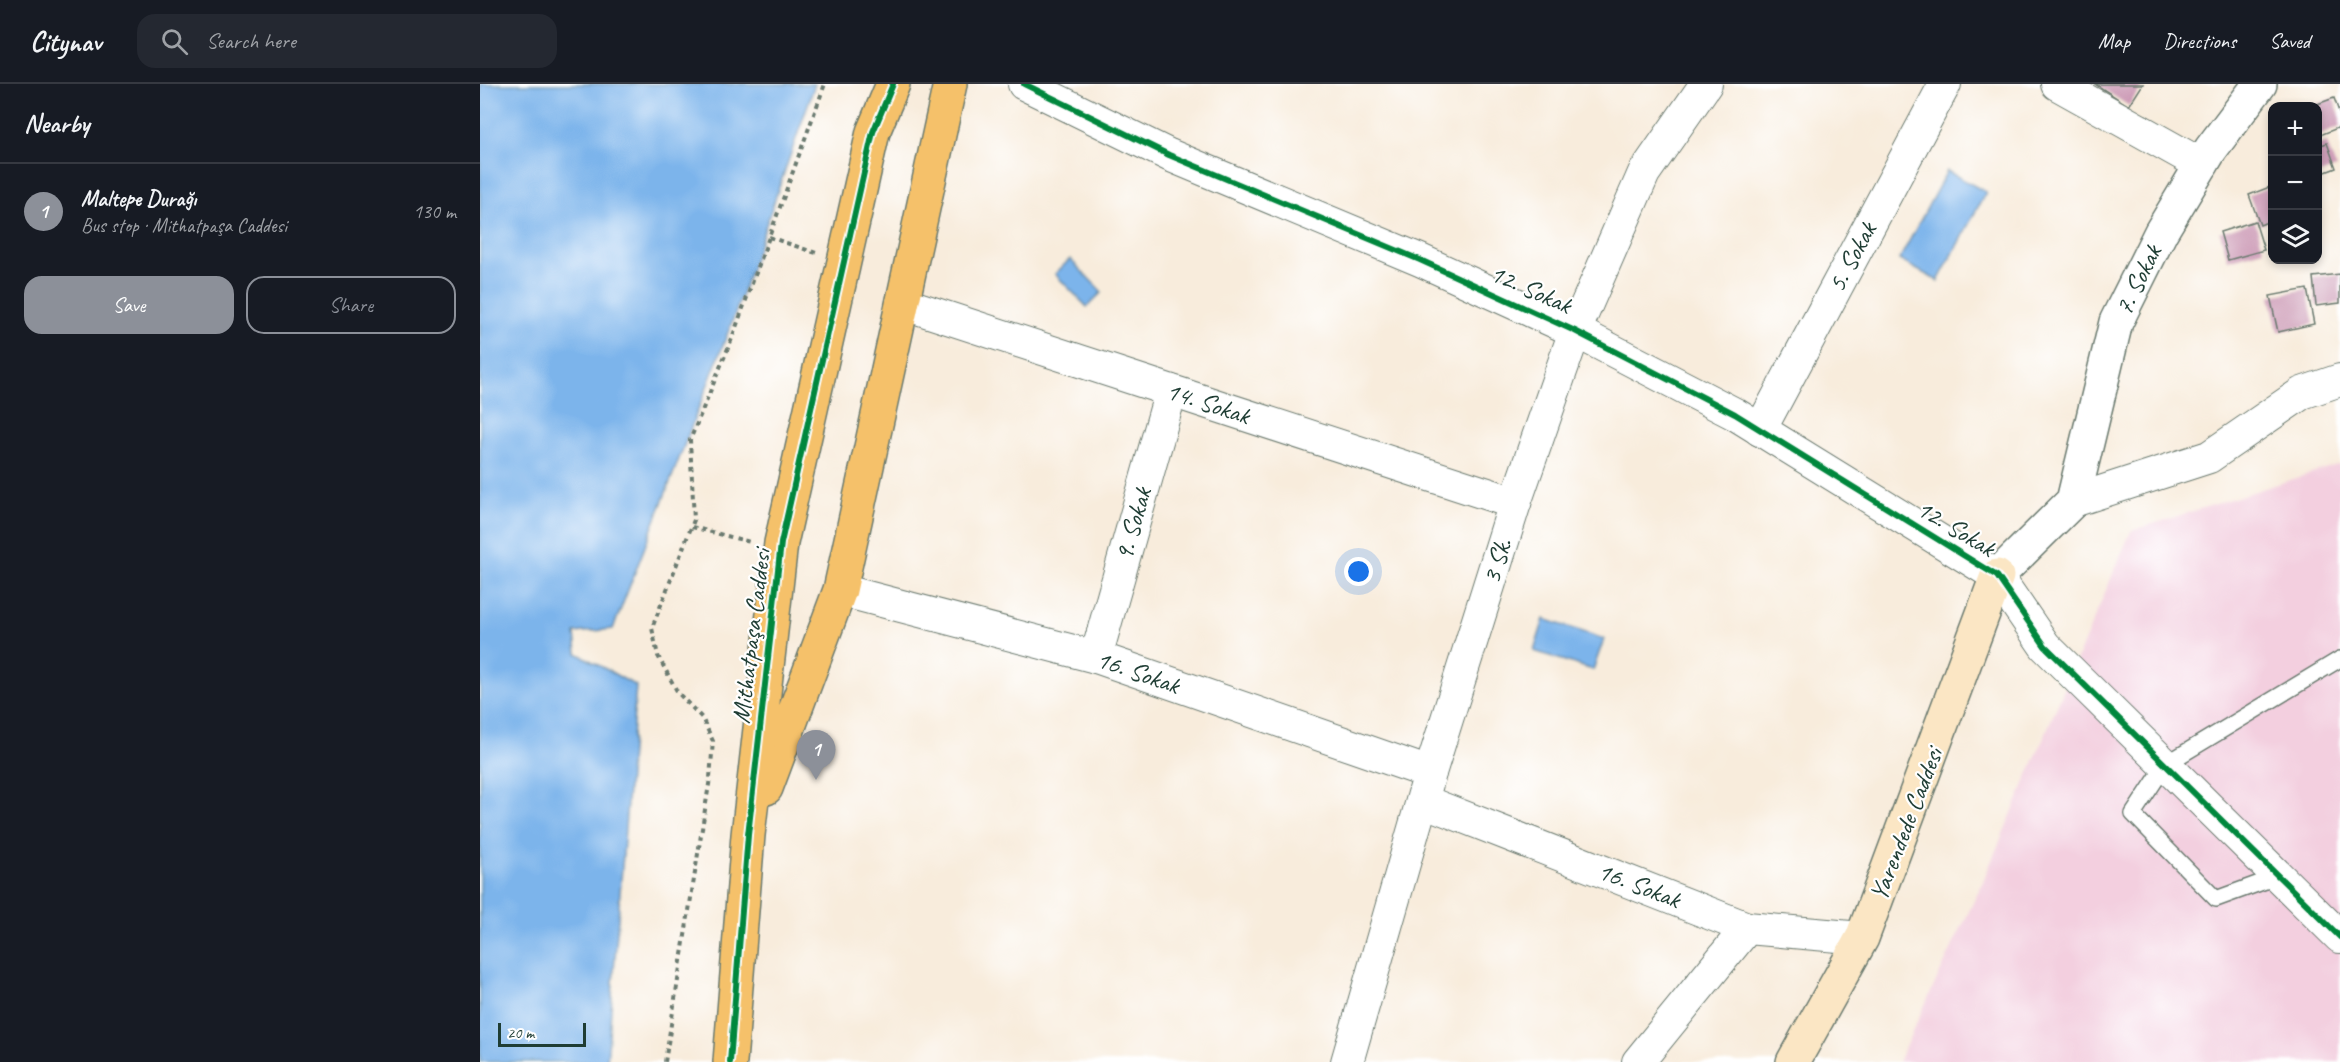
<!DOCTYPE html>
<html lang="en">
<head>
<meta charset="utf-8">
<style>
  body { margin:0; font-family:Caveat,sans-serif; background:#242831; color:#f1f3f6 }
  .controls { position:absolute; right:18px; top:18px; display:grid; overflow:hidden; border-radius:12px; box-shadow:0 3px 9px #0003 }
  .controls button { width:54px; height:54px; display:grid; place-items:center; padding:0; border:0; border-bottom:2px solid #363941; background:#171b24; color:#f1f3f6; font:30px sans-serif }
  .scale { position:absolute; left:18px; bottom:15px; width:88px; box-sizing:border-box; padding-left:6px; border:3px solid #1f3d34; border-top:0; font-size:16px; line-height:21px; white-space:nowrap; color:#1f3d34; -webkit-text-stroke:4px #fff; paint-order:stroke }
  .you { position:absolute; left:879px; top:488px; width:21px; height:21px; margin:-15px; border:4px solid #fff; border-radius:50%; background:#1a73e8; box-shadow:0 0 0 9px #1a73e833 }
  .badge { display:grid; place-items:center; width:39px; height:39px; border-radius:50%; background:#8c9099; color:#fff; font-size:20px; font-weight:700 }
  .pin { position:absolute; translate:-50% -50px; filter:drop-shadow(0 2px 3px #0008) }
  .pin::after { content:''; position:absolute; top:32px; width:21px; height:18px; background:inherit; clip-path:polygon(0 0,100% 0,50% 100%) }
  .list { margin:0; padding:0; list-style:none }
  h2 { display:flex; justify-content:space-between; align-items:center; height:78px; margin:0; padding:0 24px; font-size:26px }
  h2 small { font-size:20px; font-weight:400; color:#9ea1a6 }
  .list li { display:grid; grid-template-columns:39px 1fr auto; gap:18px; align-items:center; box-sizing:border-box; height:96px; padding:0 24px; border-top:2px solid #363941 }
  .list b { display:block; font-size:22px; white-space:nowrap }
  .list p { margin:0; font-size:20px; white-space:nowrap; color:#9ea1a6 }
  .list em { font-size:20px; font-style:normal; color:#9ea1a6 }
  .actions { display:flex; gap:12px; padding:18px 24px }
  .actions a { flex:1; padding:14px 0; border:2px solid #8c9099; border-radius:18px; text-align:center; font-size:21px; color:#8c9099 }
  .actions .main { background:#8c9099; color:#fff }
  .icon { flex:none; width:33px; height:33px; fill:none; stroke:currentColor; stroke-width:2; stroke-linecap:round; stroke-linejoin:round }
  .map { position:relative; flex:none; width:1860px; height:978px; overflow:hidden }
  header { display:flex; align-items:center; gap:36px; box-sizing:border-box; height:84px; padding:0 30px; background:#171b24; border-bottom:2px solid #363941 }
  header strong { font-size:28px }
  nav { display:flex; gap:33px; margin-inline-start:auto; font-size:21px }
  .search { width:420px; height:54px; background:#242831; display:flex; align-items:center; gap:15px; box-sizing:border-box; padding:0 21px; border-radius:18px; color:#9ea1a6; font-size:22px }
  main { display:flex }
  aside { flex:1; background:#171b24 }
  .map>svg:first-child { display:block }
</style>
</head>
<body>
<header>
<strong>Citynav</strong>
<div class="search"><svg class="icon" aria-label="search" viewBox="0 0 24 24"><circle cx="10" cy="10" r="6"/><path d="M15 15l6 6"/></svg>Search here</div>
<nav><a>Map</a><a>Directions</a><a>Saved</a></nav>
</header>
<main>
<aside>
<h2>Nearby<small></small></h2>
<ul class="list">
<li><span class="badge">1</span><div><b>Maltepe Durağı</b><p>Bus stop · Mithatpaşa Caddesi</p></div><em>130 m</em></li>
</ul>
<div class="actions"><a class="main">Save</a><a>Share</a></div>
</aside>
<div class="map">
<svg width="1860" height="978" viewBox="0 0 1860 978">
  <rect width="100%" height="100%" fill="#fff"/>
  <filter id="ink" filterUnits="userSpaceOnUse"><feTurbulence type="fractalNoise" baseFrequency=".0167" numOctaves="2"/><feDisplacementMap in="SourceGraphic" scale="12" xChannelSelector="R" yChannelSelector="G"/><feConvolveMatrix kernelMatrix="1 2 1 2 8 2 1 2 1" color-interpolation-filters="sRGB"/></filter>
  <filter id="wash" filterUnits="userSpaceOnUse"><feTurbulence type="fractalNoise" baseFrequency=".008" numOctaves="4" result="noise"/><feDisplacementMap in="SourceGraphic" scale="24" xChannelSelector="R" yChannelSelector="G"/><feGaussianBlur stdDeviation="1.35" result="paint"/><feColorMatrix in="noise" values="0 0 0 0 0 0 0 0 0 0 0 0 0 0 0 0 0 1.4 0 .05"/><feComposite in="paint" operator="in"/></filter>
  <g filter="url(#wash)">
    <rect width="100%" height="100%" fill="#f8ecdc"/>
    <path fill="#f3cfdf" d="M1860 380V978H1418L1501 802 1651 447Z"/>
    <g fill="#7bb4eb" stroke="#4d7890" stroke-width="1.5">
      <path d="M0 0H335L254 233 133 545 95 549 97 569 156 602 127 978H0Z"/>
      <path d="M1467 87 1506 108 1458 197 1419 176Z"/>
      <path d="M590 175 622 208 607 223 575 190Z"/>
      <path d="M1064 535 1124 555 1113 586 1054 567Z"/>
    </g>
    <g id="blocks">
      <g fill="#cd9cb7">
        <path d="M1615 0H1663L1649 22Z"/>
        <path d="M1854 14 1860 31V43L1838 52V22H1832Z"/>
        <path d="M1847 59 1856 84 1838 91V62Z"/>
        <path d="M1792 102V136L1780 141 1769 111Z"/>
        <path d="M1775 137 1784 166 1748 176 1740 148Z"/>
        <path d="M1860 190V219L1836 222 1833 193Z"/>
        <path d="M1827 205 1834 240 1798 248 1790 212Z"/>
      </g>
    </g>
  </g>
  <g filter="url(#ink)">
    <use href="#blocks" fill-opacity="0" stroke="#6b7a6f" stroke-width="1.5"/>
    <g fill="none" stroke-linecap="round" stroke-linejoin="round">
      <defs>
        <path id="service" d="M1799 792 1736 815 1653 730 1686 680 1860 575"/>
        <g id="minor">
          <path d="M544 0 689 71 940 176 1095 247 1255 330 1517 492 1565 562 1860 853"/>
          <path d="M1577 0 1722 81"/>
          <path d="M422 219 1035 419"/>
          <path d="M1280 346 1465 0"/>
          <path d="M1593 417 1729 373 1822 309 1860 296"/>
          <path d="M360 506 616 573 950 689"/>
          <path d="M616 573 691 307"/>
          <path d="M943 717 1267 844 1382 854"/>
          <path d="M867 978 950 689 1035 419 1095 247 1164 89 1226 0"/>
          <path d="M1158 978 1267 844"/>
        </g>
        <path id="tertiary" d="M1517 492 1593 417 1636 238 1681 148 1731 65 1780 0"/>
        <path id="secondary" d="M1313 978 1382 854 1517 492"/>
        <g id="primary">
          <path d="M286 704 360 506 470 0"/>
          <path d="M250 978 268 751 301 459 393 48 413 0"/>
        </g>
      </defs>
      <use href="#service" stroke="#6b7a6f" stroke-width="18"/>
      <use href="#minor" stroke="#6b7a6f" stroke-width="34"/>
      <use href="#tertiary" stroke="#6b7a6f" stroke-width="36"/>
      <use href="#secondary" stroke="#6b7a6f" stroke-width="36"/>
      <use href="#primary" stroke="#6b7a6f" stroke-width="36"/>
      <g stroke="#6b7a6f" stroke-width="4" stroke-dasharray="4.5 4.5" stroke-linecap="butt">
        <path d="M289 153 336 169"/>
        <path d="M212 443 270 458"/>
        <path d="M185 978 230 694 233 657 222 634 198 609 178 572 172 544 214 436 210 356 251 257 345 0"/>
      </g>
      <use href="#service" stroke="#fff" stroke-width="15"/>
      <use href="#minor" stroke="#fff" stroke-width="32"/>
      <use href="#tertiary" stroke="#fff" stroke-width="33"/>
      <use href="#secondary" stroke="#fbe6c4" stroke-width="33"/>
      <use href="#primary" stroke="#f5c16b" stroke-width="33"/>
      <defs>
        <g id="cycleway">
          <path d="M544 0 689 71 940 176 1095 247 1255 330 1517 492 1565 562 1860 853"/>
          <path d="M250 978 268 751 301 459 393 48 413 0"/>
        </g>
      </defs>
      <use href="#cycleway" stroke="#fff" stroke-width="10"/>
      <use href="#cycleway" stroke="#00873e" stroke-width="6"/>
    </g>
  </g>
  <g text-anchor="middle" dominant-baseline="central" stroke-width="4.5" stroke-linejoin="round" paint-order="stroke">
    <g font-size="26" fill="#1f3d34" stroke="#fff">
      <text transform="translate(1372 173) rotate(-62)">5. Sokak</text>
      <text transform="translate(1658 196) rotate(-64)">7. Sokak</text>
      <text transform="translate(1051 205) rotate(24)">12. Sokak</text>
      <text transform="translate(728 319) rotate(18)">14. Sokak</text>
      <text transform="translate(653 440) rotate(-74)">9. Sokak</text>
      <text transform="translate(1476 444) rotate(31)">12. Sokak</text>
      <text transform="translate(1017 477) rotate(-73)">3 Sk.</text>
      <text transform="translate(271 552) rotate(-83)">Mithatpaşa Caddesi</text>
      <text transform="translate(658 588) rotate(19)">16. Sokak</text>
      <text transform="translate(1426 740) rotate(-69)">Yarendede Caddesi</text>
      <text transform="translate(1159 801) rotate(21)">16. Sokak</text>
    </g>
  </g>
</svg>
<div class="controls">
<button>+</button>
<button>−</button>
<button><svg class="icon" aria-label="layers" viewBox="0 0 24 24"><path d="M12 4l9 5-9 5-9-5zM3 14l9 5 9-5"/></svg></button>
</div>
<div class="scale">20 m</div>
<div class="you"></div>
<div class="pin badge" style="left:336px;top:696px">1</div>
</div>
</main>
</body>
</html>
